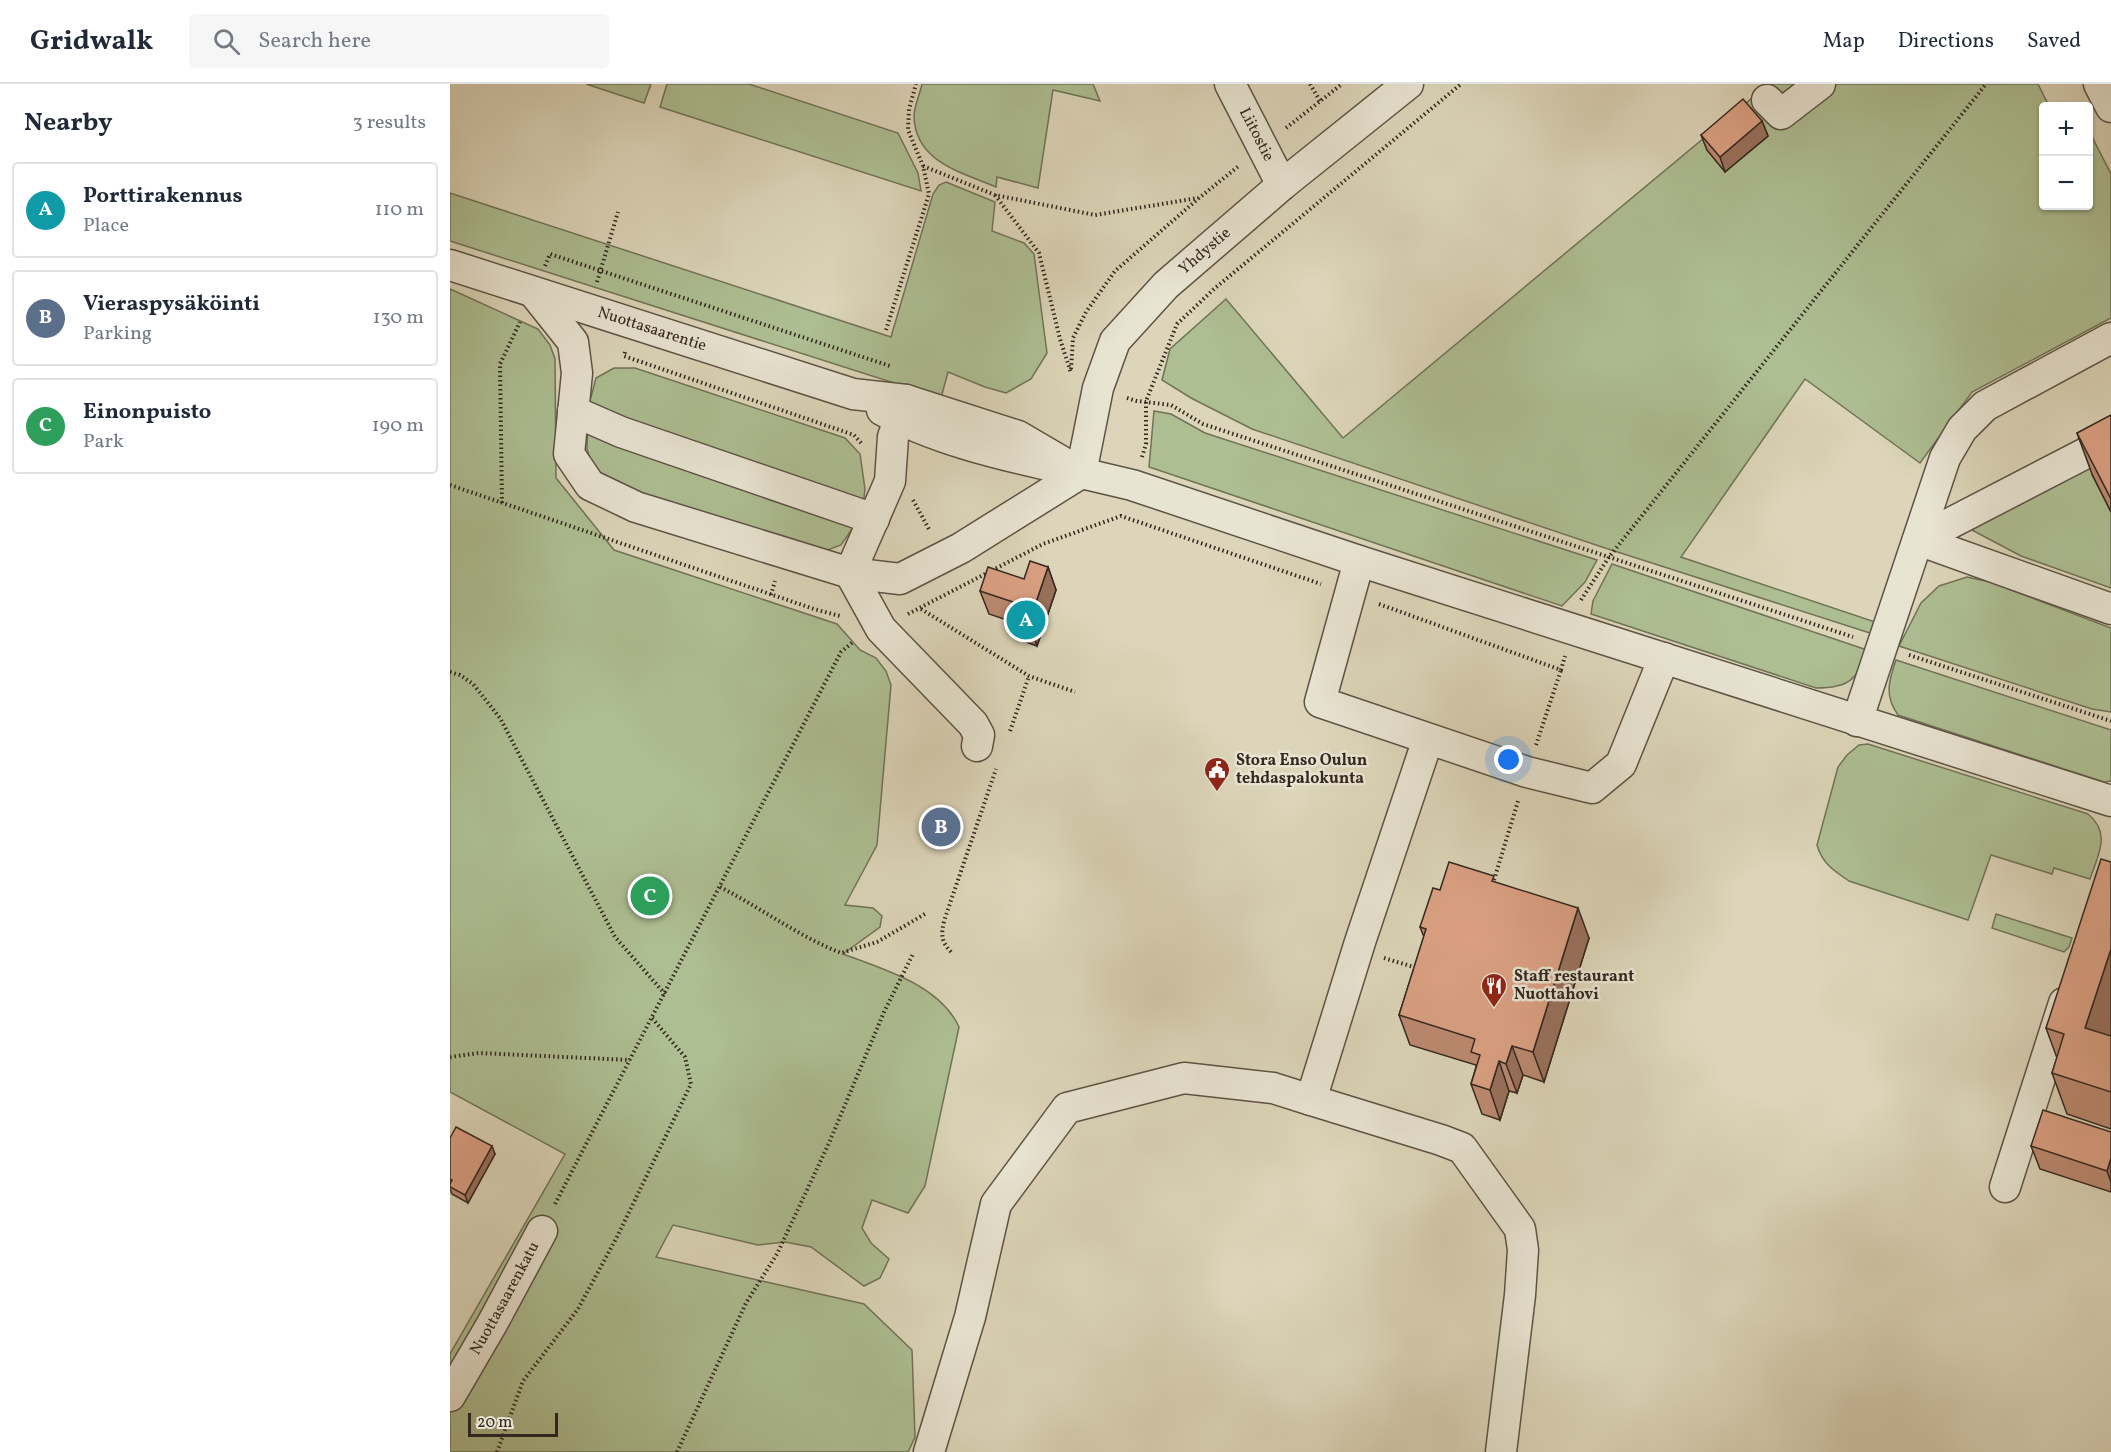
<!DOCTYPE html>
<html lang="en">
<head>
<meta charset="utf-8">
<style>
  body { margin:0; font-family:Vollkorn,serif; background:#f6f6f7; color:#1f2937 }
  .controls { position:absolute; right:18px; top:18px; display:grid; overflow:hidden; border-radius:6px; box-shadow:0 2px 4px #0004 }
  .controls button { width:54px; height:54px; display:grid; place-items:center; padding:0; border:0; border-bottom:2px solid #e0e1e3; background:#fff; color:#1f2937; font:30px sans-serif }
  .scale { position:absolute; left:18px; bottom:15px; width:90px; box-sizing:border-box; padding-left:6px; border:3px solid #332820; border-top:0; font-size:16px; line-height:21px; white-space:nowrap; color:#332820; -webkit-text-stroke:4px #e8e4d2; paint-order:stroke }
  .you { position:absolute; left:1059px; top:676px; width:21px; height:21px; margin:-15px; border:4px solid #fff; border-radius:50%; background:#1a73e8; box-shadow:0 0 0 9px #1a73e833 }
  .badge { display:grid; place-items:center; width:39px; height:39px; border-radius:50%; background:#db2777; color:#fff; font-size:20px; font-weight:700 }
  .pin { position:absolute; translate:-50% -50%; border:3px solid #fff; box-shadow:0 2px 6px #0006 }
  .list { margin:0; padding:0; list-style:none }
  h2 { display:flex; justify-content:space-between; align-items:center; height:78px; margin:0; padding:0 24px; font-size:26px }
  h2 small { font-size:20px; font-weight:400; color:#747a83 }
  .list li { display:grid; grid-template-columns:39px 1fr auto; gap:18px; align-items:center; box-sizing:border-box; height:96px; margin:0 12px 12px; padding:0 12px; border:2px solid #e0e1e3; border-radius:6px }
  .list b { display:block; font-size:22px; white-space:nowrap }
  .list p { margin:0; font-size:20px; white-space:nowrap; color:#747a83 }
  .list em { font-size:20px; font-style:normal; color:#747a83 }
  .icon { flex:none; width:33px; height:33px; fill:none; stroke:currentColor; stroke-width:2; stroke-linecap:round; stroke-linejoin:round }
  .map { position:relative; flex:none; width:1661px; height:1368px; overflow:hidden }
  header { display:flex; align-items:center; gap:36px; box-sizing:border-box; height:84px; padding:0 30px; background:#fff; border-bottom:2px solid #e0e1e3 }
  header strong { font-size:28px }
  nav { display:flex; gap:33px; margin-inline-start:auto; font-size:21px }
  .search { width:420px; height:54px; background:#f6f6f7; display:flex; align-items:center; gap:15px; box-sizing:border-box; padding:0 21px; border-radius:6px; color:#747a83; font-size:22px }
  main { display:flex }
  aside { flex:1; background:#fff }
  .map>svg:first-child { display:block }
</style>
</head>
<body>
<header>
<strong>Gridwalk</strong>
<div class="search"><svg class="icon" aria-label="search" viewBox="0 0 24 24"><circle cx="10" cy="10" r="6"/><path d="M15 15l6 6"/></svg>Search here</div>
<nav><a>Map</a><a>Directions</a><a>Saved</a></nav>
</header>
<main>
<aside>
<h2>Nearby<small>3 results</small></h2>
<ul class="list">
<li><span class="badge" style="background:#0f9aa8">A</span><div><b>Porttirakennus</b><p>Place</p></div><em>110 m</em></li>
<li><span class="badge" style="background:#5c6f8a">B</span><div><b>Vieraspysäköinti</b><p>Parking</p></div><em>130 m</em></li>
<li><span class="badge" style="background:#2e9e5b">C</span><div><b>Einonpuisto</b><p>Park</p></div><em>190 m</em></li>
</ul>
</aside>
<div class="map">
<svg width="1661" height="1368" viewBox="0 0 1661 1368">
  <rect width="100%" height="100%" fill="#dcd5b9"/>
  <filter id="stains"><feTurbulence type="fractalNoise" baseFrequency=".00333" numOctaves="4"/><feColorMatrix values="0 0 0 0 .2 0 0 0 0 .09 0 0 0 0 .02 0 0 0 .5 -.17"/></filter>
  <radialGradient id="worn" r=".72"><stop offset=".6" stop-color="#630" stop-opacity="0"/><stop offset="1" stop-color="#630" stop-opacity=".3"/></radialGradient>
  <g fill="#adbe92" stroke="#707359" stroke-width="1.5">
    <path d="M136 0H201L194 19Z"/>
    <path d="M217 0H299L448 49 468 89 471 107 210 23Z"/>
    <path d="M472 0H643L650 17 603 6 588 104 547 93 546 103C511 88 465 78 464 32 464 22 470 10 472 0Z"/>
    <path d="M1319 0H1588L1599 22H1594V122H1638L1639 47 1661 90V234L1522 308 1470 379 1355 295 1231 473 1425 538 1423 550 1152 463 802 345 741 314 712 296 720 265 776 215 893 354Z"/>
    <path d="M496 98 545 118 542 147 574 159 584 170 597 269 581 295 556 309 535 303 498 288 491 314 0 157V109L441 253 483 110 489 101Z"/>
    <path d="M0 205 88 245 100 261 105 275 106 394 164 466 387 540 410 566 426 574 436 587 441 601 427 761 395 821 423 824 432 832 430 843 393 870C433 885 490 901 509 943L475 1102 458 1129 422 1116 412 1144 421 1159 439 1175 430 1194 414 1202 361 1163 335 1158 308 1161 223 1141 206 1173 414 1220 462 1266 465 1353 458 1368H0V1270L115 1070 0 1008Z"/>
    <path d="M164 284H185L395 354 410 370 415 405 412 431 391 461 367 470 146 396 137 365 138 324 146 294Z"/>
    <path d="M704 327 721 330 755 349 1147 476 1135 498 1112 522 699 383Z"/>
    <path d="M1660 366 1642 391 1661 428V504L1571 472 1522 446 1526 432Z"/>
    <path d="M1162 480 1420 567C1405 596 1400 604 1366 604L1141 530 1143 517Z"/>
    <path d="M1517 493 1540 498 1661 544V628L1642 625 1449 562 1471 519 1489 502Z"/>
    <path d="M1446 576 1661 646V697L1654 698 1448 631C1434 612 1439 596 1446 576Z"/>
    <path d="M1418 660 1638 730C1661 749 1649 769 1640 795L1604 784 1602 790 1541 771 1518 836 1399 797C1384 787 1372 779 1367 761L1388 683 1397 671 1409 661Z"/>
    <path d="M1546 830 1622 854 1619 863 1614 868 1542 844Z"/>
  </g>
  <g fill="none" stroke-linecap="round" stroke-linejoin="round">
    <defs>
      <g id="minor">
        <path id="s1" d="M780 0 832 101"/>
        <path d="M1649 0 1661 23"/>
        <path d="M1317 16 1331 30 1370 0"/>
        <path id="s2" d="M0 181 403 310 456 316 568 352 631 389 682 401 909 477 1661 717"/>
        <path d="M84 209 123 258 127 289 119 370 140 401 186 423 400 489 440 397 443 353 456 316"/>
        <path d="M432 326C483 354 544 369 602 382"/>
        <path d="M123 327 171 348 424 435"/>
        <path id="s3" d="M631 389 648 304 665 257 716 201 832 101 958 0"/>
        <path d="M1468 456 1661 356"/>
        <path d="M1468 456 1661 525"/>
        <path d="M909 477 870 618 1077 688 1142 704 1171 680 1214 574"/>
        <path d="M400 489 450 495 511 464 631 389"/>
        <path d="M400 489 431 545 523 640 529 651 527 662"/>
        <path d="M1407 637 1495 374 1512 345 1535 322 1661 254"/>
        <path d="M861 1016 991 1056 1012 1064 1070 1145 1073 1166 1070 1211 1051 1368"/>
        <path d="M1555 1103 1614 919"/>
        <path id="s4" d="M0 1312 42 1240 92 1147"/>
        <path d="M479 1368 520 1233 546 1120 617 1024 734 994 823 1004 861 1016 910 858 978 655"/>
      </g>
    </defs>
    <use href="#minor" stroke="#5d5346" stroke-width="33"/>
    <g stroke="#332820" stroke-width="4" stroke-dasharray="1.5 3" stroke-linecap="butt">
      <path d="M860 0 870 17"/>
      <path d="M836 44 892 0"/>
      <path d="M473 82 545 111 645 131 748 114"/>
      <path d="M545 111 589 169 610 255 621 289"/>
      <path d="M95 182 100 170 440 282"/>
      <path d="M147 198 168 128"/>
      <path d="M436 246 479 110 473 82 458 46 459 25 466 0"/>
      <path d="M175 268 174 272 404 351 412 360"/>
      <path d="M621 285 623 254 636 228 665 187 749 114 790 81"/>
      <path d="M677 314 687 317 721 321 753 340 1403 553"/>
      <path d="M692 373 696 360V317L727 240 764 205 1011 0"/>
      <path d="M0 401 364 525 390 532"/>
      <path d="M463 416 480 447"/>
      <path d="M52 419 50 280 70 238"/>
      <path d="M321 511 325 497"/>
      <path d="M1131 516 1159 473 1536 0"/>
      <path d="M929 520 1111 586 1115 572"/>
      <path d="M471 525 579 592 625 608"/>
      <path d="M458 530 593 460 671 432 871 500"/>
      <path d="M1459 571 1661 637"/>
      <path d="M0 588 10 591 23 600 50 634 165 853 215 910"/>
      <path d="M560 647 579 592"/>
      <path d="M1086 661 1111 586"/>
      <path d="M1044 796 1068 717"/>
      <path d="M270 803C311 824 348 852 391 869L427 858 475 830"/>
      <path d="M501 868C491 857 491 851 494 837L546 685"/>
      <path d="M934 874 967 884"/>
      <path d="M0 973 29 969 180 976"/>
      <path d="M105 1120 391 568 403 558"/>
      <path d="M47 1368 73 1297 128 1225 168 1151 241 1000 235 973 202 934"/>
      <path d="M227 1368 296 1219 327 1170 379 1059 434 928 463 870"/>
    </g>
    <use href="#minor" stroke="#e8e4d2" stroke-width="30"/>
  </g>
  <g fill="#bc8a71" stroke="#332820" stroke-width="1.5">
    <path d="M1312 37 1318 52 1275 88 1257 66 1251 51Z"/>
    <path d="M1661 331V428L1642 390 1627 349Z"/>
    <path d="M598 483 606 506 587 562 570 556 563 538 539 530 530 507 574 495Z"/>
    <path d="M1661 778V1045L1617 1030 1602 989 1607 974 1596 944Z"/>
    <path d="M1047 799 1139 854 1094 998 1073 991 1067 1009 1059 1007 1050 1036 1032 1030 1021 1000 1026 983V981L960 961 949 931 974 853 970 843 990 806Z"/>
    <path d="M1661 1048V1108L1590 1085 1581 1062Z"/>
    <path d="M0 1054 45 1070 18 1119 2 1110 0 1105Z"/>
  </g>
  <g fill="#99705c" stroke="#332820" stroke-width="1.5">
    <path d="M1312 37 1318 52 1275 88 1270 73Z"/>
    <path d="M598 483 606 506 587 562 579 539Z"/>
    <path d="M1128 824 1139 854 1094 998 1083 968Z"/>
    <path d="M1661 865V953L1635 944Z"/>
    <path d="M1062 962 1073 991 1067 1009 1056 980Z"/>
    <path d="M1049 977 1059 1007 1050 1036 1040 1006Z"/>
    <path d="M42 1062 45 1070 18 1119 15 1111Z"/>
    <path d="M1661 1074V1098L1657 1087Z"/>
  </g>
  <g fill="#dba083" stroke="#332820" stroke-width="1.5">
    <path d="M1293 15 1312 37 1270 73 1251 51Z"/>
    <path d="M1661 331V415L1627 349Z"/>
    <path d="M580 477 598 483 579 539 561 533 566 519 530 507 538 483 574 495Z"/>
    <path d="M1651 775 1661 778V865L1635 944 1661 952V1008L1602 989 1614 950 1596 944Z"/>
    <path d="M999 778 1044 792 1042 797 1128 824 1083 968 1062 962 1056 980 1049 977 1040 1006 1021 1000 1030 971 1021 968 1025 955 949 931 976 845 970 843 983 804 990 806Z"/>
    <path d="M1593 1026 1661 1048V1074L1657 1087 1581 1062Z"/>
    <path d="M6 1043 42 1062 15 1111 0 1103V1100L2 1096 0 1095V1054Z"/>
  </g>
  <defs>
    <symbol id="civic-pin" viewBox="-11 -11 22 30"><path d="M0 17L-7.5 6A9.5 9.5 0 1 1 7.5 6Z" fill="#8f2418" stroke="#e8e4d2"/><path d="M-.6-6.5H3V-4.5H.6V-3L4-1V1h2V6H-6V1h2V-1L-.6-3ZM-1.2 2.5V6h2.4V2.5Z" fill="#fff"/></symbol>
    <symbol id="restaurant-pin" viewBox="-11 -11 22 30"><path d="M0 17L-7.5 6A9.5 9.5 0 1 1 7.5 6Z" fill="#8f2418" stroke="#e8e4d2"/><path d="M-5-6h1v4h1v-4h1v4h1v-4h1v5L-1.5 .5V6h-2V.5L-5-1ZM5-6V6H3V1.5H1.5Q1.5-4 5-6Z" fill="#fff"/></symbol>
  </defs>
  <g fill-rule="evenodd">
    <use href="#civic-pin" x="752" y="671" width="30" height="40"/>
    <use href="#restaurant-pin" x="1029" y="887" width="30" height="40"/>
  </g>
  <g text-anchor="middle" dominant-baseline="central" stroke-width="5" stroke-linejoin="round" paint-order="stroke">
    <g font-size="16" fill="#332820" stroke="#e8e4d2">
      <text stroke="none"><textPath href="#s1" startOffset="57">Liitostie</textPath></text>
      <text stroke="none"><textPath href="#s3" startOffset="264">Yhdystie</textPath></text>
      <text stroke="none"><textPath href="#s2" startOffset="212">Nuottasaarentie</textPath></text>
      <text stroke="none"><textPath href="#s4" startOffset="112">Nuottasaarenkatu</textPath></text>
    </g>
    <g font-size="16" font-weight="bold" fill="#332820" stroke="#e8e4d2" text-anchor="start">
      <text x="786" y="677">Stora Enso Oulun<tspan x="786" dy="18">tehdaspalokunta</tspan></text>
      <text x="1064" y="893">Staff restaurant<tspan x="1064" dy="18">Nuottahovi</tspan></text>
    </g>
  </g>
  <rect width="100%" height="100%" filter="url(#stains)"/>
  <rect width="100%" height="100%" fill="url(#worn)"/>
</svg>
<div class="controls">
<button>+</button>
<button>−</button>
</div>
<div class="scale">20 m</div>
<div class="you"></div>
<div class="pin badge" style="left:576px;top:536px;background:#0f9aa8">A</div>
<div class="pin badge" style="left:491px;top:743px;background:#5c6f8a">B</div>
<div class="pin badge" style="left:200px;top:812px;background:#2e9e5b">C</div>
</div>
</main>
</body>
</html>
